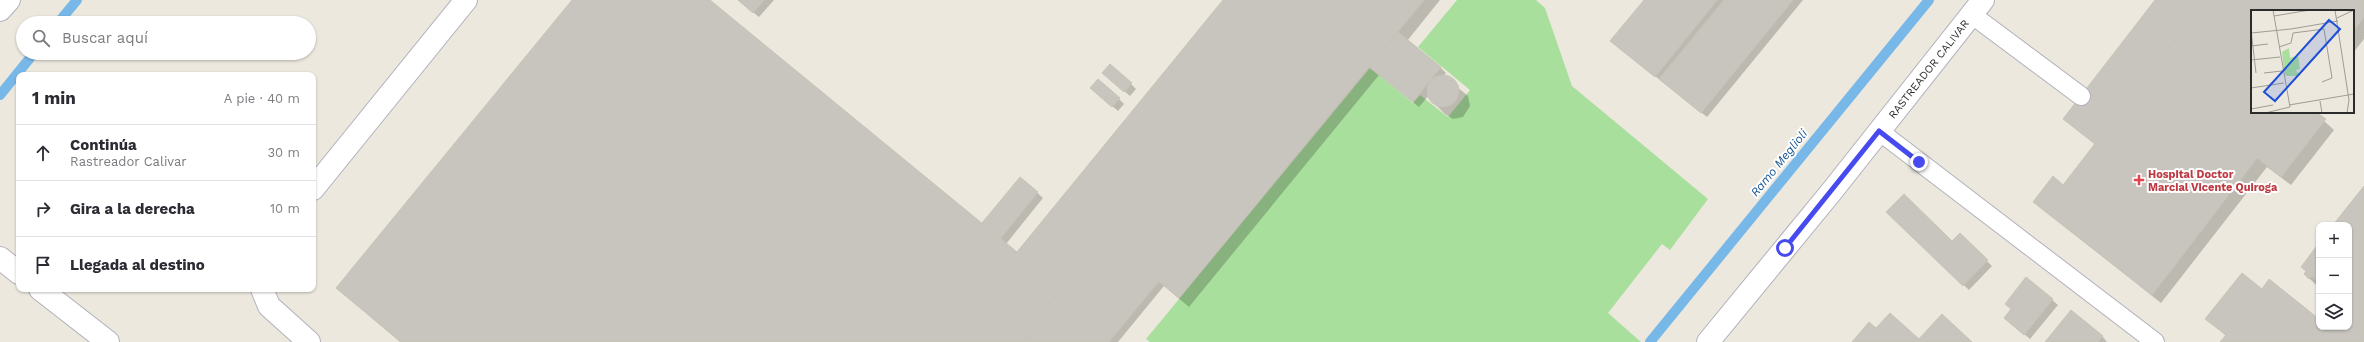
<!DOCTYPE html>
<html lang="es">
<head>
<meta charset="utf-8">
<style>
  body { margin:0; font-family:"Work Sans",sans-serif; background:#f2f2f3; color:#2b2b33 }
  .controls { position:absolute; right:12px; bottom:12px; display:grid; overflow:hidden; border-radius:8px; box-shadow:0 1px 3px #0004 }
  .controls button { width:36px; height:36px; display:grid; place-items:center; padding:0; border:0; border-bottom:1px solid #e1e1e2; background:#fff; color:#2b2b33; font:20px sans-serif }
  .stop { position:absolute; width:12px; height:12px; margin:-9px; border:3px solid #474bef; border-radius:50%; background:#fff }
  .stop.end { background:#474bef; border-color:#fff; box-shadow:0 1px 4px #0008 }
  .list { margin:0; padding:0; list-style:none }
  h2 { display:flex; justify-content:space-between; align-items:center; height:52px; margin:0; padding:0 16px; font-size:17px }
  h2 small { font-size:13px; font-weight:400; color:#7c7c81 }
  .list li { display:grid; grid-template-columns:26px 1fr auto; gap:12px; align-items:center; box-sizing:border-box; height:56px; padding:0 16px; border-top:1px solid #e1e1e2 }
  .list b { display:block; font-size:15px; white-space:nowrap }
  .list p { margin:0; font-size:13px; white-space:nowrap; color:#7c7c81 }
  .list em { font-size:13px; font-style:normal; color:#7c7c81 }
  .icon { flex:none; width:22px; height:22px; fill:none; stroke:currentColor; stroke-width:2; stroke-linecap:round; stroke-linejoin:round }
  .map { position:relative; flex:none; width:2364px; height:342px; overflow:hidden }
  .search { position:absolute; background:#fff; box-shadow:0 1px 3px #0004; left:16px; top:16px; width:300px; height:44px; display:flex; align-items:center; gap:10px; box-sizing:border-box; padding:0 14px; border-radius:22px; color:#7c7c81; font-size:15px }
  .panel { position:absolute; background:#fff; box-shadow:0 1px 3px #0004; left:16px; top:72px; width:300px; height:220px; border-radius:8px }
  .map>svg:first-child { display:block }
</style>
</head>
<body>
<div class="map">
<svg width="2364" height="342" viewBox="0 0 2364 342">
  <rect width="100%" height="100%" fill="#ece8de"/>
  <path fill="#a9df9d" d="M1457 0H1536L1545 8 1572 86 1708 199 1670 250 1662 244 1608 313 1641 342H1150L1146 339 1370 68 1413 103 1420 95 1448 117 1470 90 1418 47Z"/>
  <g fill="#0003">
    <path d="M573 0H708L986 228 1021 178 1043 198 1006 244 1017 253 1224 0H1440L1407 41 1441 68 1446 73 1444 76 1468 96 1470 106 1463 117 1453 119 1445 114 1432 101 1430 94 1419 107 1379 75 1189 307 1164 286 1118 342H400L337 288Z"/>
    <path d="M738 0H774L759 17Z"/>
    <path d="M1645 0H1803L1707 117 1617 46Z"/>
    <path d="M2156 0H2364V39L2353 53V11H2252V112H2314L2334 130 2291 185 2267 167 2161 303 2034 202 2063 186 2096 144 2064 119Z"/>
    <path d="M1109 78 1131 84 1136 89 1130 96Z"/>
    <path d="M1097 93 1119 99 1124 104 1118 111Z"/>
    <path d="M2364 188V342H2221L2226 336 2207 318 2262 290 2319 320V327H2349V225H2335Z"/>
    <path d="M1888 212 1952 243 1960 234 1992 266 1969 290Z"/>
    <path d="M2319 245V288L2305 274Z"/>
    <path d="M2027 279 2058 305 2030 339 2005 318 2012 310Z"/>
    <path d="M2102 336 2107 342H2047Z"/>
  </g>
  <g fill="none" stroke-linecap="round" stroke-linejoin="round">
    <g stroke="#77b8e8" stroke-width="10">
      <path d="M58 23 77 0"/>
      <path d="M0 95 34 53"/>
      <path d="M1650 342 1929 0"/>
    </g>
  </g>
  <g fill="#c7c5bd" stroke="#c7c4b7">
    <path d="M572 0H710L1017 252 1223 0H1424L1179 298 1104 236 1023 336 1030 342H401L336 288Z"/>
    <path d="M738 0H764L753 13Z"/>
    <path d="M1644 0H1717L1655 77 1610 41Z"/>
    <path d="M1724 0H1793L1701 113 1659 79Z"/>
    <path d="M2155 0H2206L2095 144 2063 119Z"/>
    <path d="M2206 0H2364V17L2353 31V11H2252V112H2316L2326 119 2281 177 2257 158 2152 295 2033 202 2053 176 2063 185Z"/>
    <path d="M1398 32 1441 67 1413 102 1369 67Z"/>
    <path d="M1110 64 1132 83 1124 92 1102 73Z"/>
    <circle cx="1443" cy="91" r="16"/>
    <path d="M1098 79 1120 98 1112 107 1090 88Z"/>
    <path d="M1020 177 1038 192 1000 239 982 223Z"/>
    <path d="M2364 186V342H2220L2226 335 2205 319 2242 273 2262 289 2269 279 2319 319V327H2349V225H2333Z"/>
    <path d="M1904 194 1952 241 1960 233 1988 260 1963 286 1886 212Z"/>
    <path d="M1104 236 1159 281 1109 342H1030L1023 336Z"/>
    <path d="M2319 243V282L2312 276 2309 279 2304 274 2306 271 2301 267Z"/>
    <path d="M2026 277 2053 299 2024 335 2004 318 2011 309 2005 304Z"/>
    <path d="M2071 310 2103 336 2098 342H2045Z"/>
    <path d="M1890 313 1919 339 1916 342H1852L1869 322 1876 328Z"/>
    <path d="M1942 314 1972 342H1916Z"/>
  </g>
  <g fill="none" stroke-linecap="round" stroke-linejoin="round">
    <defs>
      <g id="lane">
        <path d="M1971 14 2081 96"/>
        <path d="M1879 131 2155 342"/>
      </g>
      <g id="street">
        <path d="M0 10 9 0"/>
        <path d="M313 189 466 0"/>
        <path d="M0 258 19 273"/>
        <path d="M40 289 108 342"/>
        <path d="M262 289 269 306 309 342"/>
      </g>
      <g id="secondary">
        <path id="s1" d="M1708 342 1832 191 1983 0"/>
      </g>
    </defs>
    <use href="#lane" stroke="#b1b1bd" stroke-width="20"/>
    <use href="#street" stroke="#b1b1bd" stroke-width="24"/>
    <use href="#secondary" stroke="#b1b1bd" stroke-width="24"/>
    <use href="#lane" stroke="#fff" stroke-width="18"/>
    <use href="#street" stroke="#fff" stroke-width="22"/>
    <use href="#secondary" stroke="#fff" stroke-width="22"/>
  </g>
  <g fill="none" stroke-linecap="round" stroke-linejoin="round">
    <path stroke="#474bef" stroke-width="5" d="M1785 248 1879 131 1919 162"/>
  </g>
  <path fill="#e0444e" stroke="#fff" stroke-width="1.5" d="M2137 174h4v4h4v4h-4v4h-4v-4h-4v-4h4z"/>
  <g text-anchor="middle" dominant-baseline="central" stroke-width="4" stroke-linejoin="round" paint-order="stroke">
    <g font-size="11" fill="#2b2b2b" stroke="#fff">
      <text stroke="none"><textPath href="#s1" startOffset="351">RASTREADOR CALIVAR</textPath></text>
    </g>
    <g font-size="11" font-weight="bold" fill="#be3a42" stroke="#fff" text-anchor="start">
      <text x="2148" y="174">Hospital Doctor<tspan x="2148" dy="13">Marcial Vicente Quiroga</tspan></text>
    </g>
    <g font-size="12" font-style="italic" fill="#155494" stroke="#fff">
      <text transform="translate(1779 163) rotate(-51)">Ramo Meglioli</text>
    </g>
  </g>
  <g transform="translate(2251 10)">
    <rect width="103" height="103" fill="#ece8de"/>
    <path d="M38 38 39 48 47 45 49 59 45 60 49 66H35L33 60 31 42Z" fill="#a9df9d"/>
    <path fill="none" stroke="#9f9c96" stroke-width="1" d="M84 0 98 90 96 103M23 6 59 0M86 8 103 0M0 20 5 63M0 23 40 19 87 11M0 36 17 34M28 37 40 33 42 23 73 19 81 68 71 72M0 50 29 47M13 63 31 61M0 78 33 73M69 91 71 103M38 95 103 84M0 99 22 95M14 103 39 97 22 0"/>
    <path fill="#1d4ed8" fill-opacity="0.15" stroke="#1d4ed8" stroke-width="2" d="M78 10 89 19 24 91 13 82Z"/>
    <rect width="103" height="103" fill="none" stroke="#2b2b2b" stroke-width="2"/>
  </g>
</svg>
<div class="controls">
<button>+</button>
<button>−</button>
<button><svg class="icon" aria-label="layers" viewBox="0 0 24 24"><path d="M12 4l9 5-9 5-9-5zM3 14l9 5 9-5"/></svg></button>
</div>
<div class="stop" style="left:1785px;top:248px"></div>
<div class="stop end" style="left:1919px;top:162px"></div>
<div class="search"><svg class="icon" aria-label="search" viewBox="0 0 24 24"><circle cx="10" cy="10" r="6"/><path d="M15 15l6 6"/></svg>Buscar aquí</div>
<section class="panel">
<h2>1 min<small>A pie · 40 m</small></h2>
<ul class="list">
<li><svg class="icon" aria-label="ahead" viewBox="0 0 24 24"><path d="M12 20V5M6 11l6-6 6 6"/></svg><div><b>Continúa</b><p>Rastreador Calivar</p></div><em>30 m</em></li>
<li><svg class="icon" aria-label="right" viewBox="0 0 24 24"><path d="M7 20v-9h11M14 6l5 5-5 5"/></svg><div><b>Gira a la derecha</b></div><em>10 m</em></li>
<li><svg class="icon" aria-label="arrive" viewBox="0 0 24 24"><path d="M6 21V4h12l-3 4 3 4H6"/></svg><div><b>Llegada al destino</b></div></li>
</ul>
</section>
</div>
</body>
</html>
